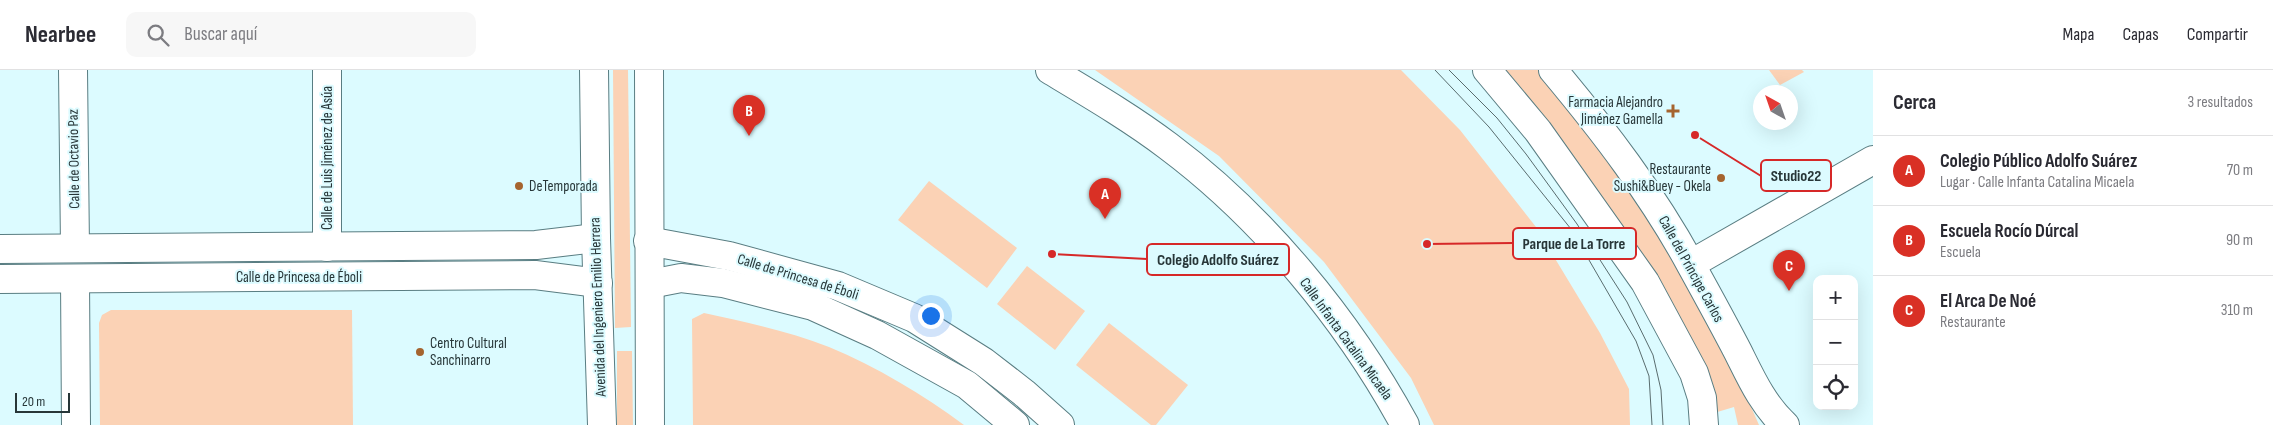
<!DOCTYPE html>
<html lang="es">
<head>
<meta charset="utf-8">
<style>
  body { margin:0; font-family:"Sofia Sans Condensed",sans-serif; background:#f7f7f7; color:#2b2b33 }
  .controls { position:absolute; right:15px; bottom:15px; display:grid; overflow:hidden; border-radius:10px; box-shadow:0 5px 20px #0002 }
  .controls button { width:45px; height:45px; display:grid; place-items:center; padding:0; border:0; border-bottom:1px solid #e1e1e2; background:#fff; color:#2b2b33; font:25px sans-serif }
  .compass { position:absolute; left:1753px; top:15px; width:45px; height:45px; border-radius:50%; background:#fff; box-shadow:0 5px 20px #0002; rotate:320deg }
  .scale { position:absolute; left:15px; bottom:12px; width:55px; box-sizing:border-box; padding-left:5px; border:2px solid #273638; border-top:0; font-size:14px; line-height:18px; white-space:nowrap; color:#273638; -webkit-text-stroke:4px #dcfbff; paint-order:stroke }
  .you { position:absolute; left:930px; top:245px; width:18px; height:18px; margin:-12px; border:4px solid #fff; border-radius:50%; background:#1a73e8; box-shadow:0 0 0 8px #1a73e833 }
  .badge { display:grid; place-items:center; width:32px; height:32px; border-radius:50%; background:#d93025; color:#fff; font-size:16px; font-weight:700 }
  .pin { position:absolute; translate:-50% -41px; filter:drop-shadow(0 1px 2px #0008) }
  .pin::after { content:''; position:absolute; top:26px; width:18px; height:15px; background:inherit; clip-path:polygon(0 0,100% 0,50% 100%) }
  .list { margin:0; padding:0; list-style:none }
  h2 { display:flex; justify-content:space-between; align-items:center; height:65px; margin:0; padding:0 20px; font-size:21px }
  h2 small { font-size:16px; font-weight:400; color:#7c7c81 }
  .list li { display:grid; grid-template-columns:32px 1fr auto; gap:15px; align-items:center; box-sizing:border-box; height:70px; padding:0 20px; border-top:1px solid #e1e1e2 }
  .list b { display:block; font-size:19px; white-space:nowrap }
  .list p { margin:0; font-size:16px; white-space:nowrap; color:#7c7c81 }
  .list em { font-size:16px; font-style:normal; color:#7c7c81 }
  .icon { flex:none; width:28px; height:28px; fill:none; stroke:currentColor; stroke-width:2; stroke-linecap:round; stroke-linejoin:round }
  .map { position:relative; flex:none; width:1873px; height:355px; overflow:hidden }
  header { display:flex; align-items:center; gap:30px; box-sizing:border-box; height:70px; padding:0 25px; background:#fff; border-bottom:1px solid #e1e1e2 }
  header strong { font-size:24px }
  nav { display:flex; gap:28px; margin-inline-start:auto; font-size:18px }
  .search { width:350px; height:45px; background:#f7f7f7; display:flex; align-items:center; gap:12px; box-sizing:border-box; padding:0 18px; border-radius:10px; color:#7c7c81; font-size:19px }
  main { display:flex }
  aside { flex:1; background:#fff }
  .map>svg:first-child { display:block }
</style>
</head>
<body>
<header>
<strong>Nearbee</strong>
<div class="search"><svg class="icon" aria-label="search" viewBox="0 0 24 24"><circle cx="10" cy="10" r="6"/><path d="M15 15l6 6"/></svg>Buscar aquí</div>
<nav><a>Mapa</a><a>Capas</a><a>Compartir</a></nav>
</header>
<main>
<div class="map">
<svg width="1873" height="355" viewBox="0 0 1873 355">
  <rect width="100%" height="100%" fill="#dcfbff"/>
  <g fill="#fbd2b5">
    <path d="M613 0H628L631 257 615 258Z"/>
    <path d="M1095 0H1401L1460 60 1536 157 1600 263 1629 319 1630 355H1434L1411 308 1324 192 1219 86Z"/>
    <path d="M1500 0H1541L1626 108 1734 298 1759 355H1738L1734 337 1714 343Z"/>
    <path d="M1769 0H1802L1804 2 1780 15Z"/>
    <path d="M929 111 1017 178 987 218 898 150Z"/>
    <path d="M1027 196 1085 241 1055 280 997 234Z"/>
    <path d="M111 240H352L353 355H100L99 253 102 245Z"/>
    <path d="M704 243C745 252 789 261 829 277 877 297 922 324 964 355H693L692 249Z"/>
    <path d="M1109 253 1188 315 1156 355H1151L1076 295Z"/>
    <path d="M617 281H632L633 355H617Z"/>
  </g>
  <g fill="none" stroke-linecap="round" stroke-linejoin="round">
    <defs>
      <g id="minor">
        <path d="M73 0 75 178"/>
        <path d="M327 0V177"/>
        <path d="M594 0 596 168 602 355"/>
        <path d="M649 0 650 355"/>
        <path d="M1050 0C1090 24 1131 48 1168 76 1263 147 1348 250 1405 355"/>
        <path d="M1487 0 1538 61 1645 212 1694 303 1702 328 1704 355"/>
        <path d="M1553 0C1604 61 1653 125 1691 195 1707 224 1723 253 1738 282 1751 308 1763 335 1785 355"/>
        <path d="M648 171 729 186 838 216 914 248 984 292 1024 323 1060 355"/>
        <path d="M0 179 536 175 596 168"/>
        <path d="M1691 194 1873 90"/>
        <path d="M0 209 535 205 598 213"/>
        <path d="M75 209 76 355"/>
        <path d="M650 214 681 208 723 213 813 236 877 265 967 315 1015 355"/>
      </g>
    </defs>
    <use href="#minor" stroke="#597d82" stroke-width="30"/>
    <use href="#minor" stroke="#fff" stroke-width="28"/>
    <g stroke="#596c6e" stroke-width="1">
      <path d="M1435 0 1489 57 1571 159 1636 271 1649 306 1652 355"/>
      <path d="M1449 0 1497 48 1526 84 1577 154 1627 232 1653 285 1661 320 1663 355"/>
    </g>
  </g>
  <g fill="#a5642f" stroke="#dcfbff" stroke-width="2">
    <path d="M1670.5 33.5h5v5h5v5h-5v5h-5v-5h-5v-5h5z"/>
    <circle cx="1721" cy="108" r="5"/>
    <circle cx="519" cy="116" r="5"/>
    <circle cx="420" cy="282" r="5"/>
  </g>
  <g text-anchor="middle" dominant-baseline="central" stroke-width="4" stroke-linejoin="round" paint-order="stroke">
    <g font-size="15" fill="#273638" stroke="#dcfbff" text-anchor="end">
      <text x="1663" y="32">Farmacia Alejandro<tspan x="1663" dy="17">Jiménez Gamella</tspan></text>
      <text x="1711" y="99">Restaurante<tspan x="1711" dy="17">Sushi&amp;Buey - Okela</tspan></text>
      <text x="529" y="116" text-anchor="start">DeTemporada</text>
      <text x="430" y="273" text-anchor="start">Centro Cultural<tspan x="430" dy="17">Sanchinarro</tspan></text>
    </g>
    <g font-size="15" fill="#273638" stroke="#dcfbff">
      <text transform="translate(327 88) rotate(-90)">Calle de Luis Jiménez de Asúa</text>
      <text transform="translate(74 89) rotate(-91)">Calle de Octavio Paz</text>
      <text transform="translate(1691 199) rotate(61)">Calle del Príncipe Carlos</text>
      <text x="299" y="207">Calle de Princesa de Éboli</text>
      <text transform="translate(798 207) rotate(17)">Calle de Princesa de Éboli</text>
      <text transform="translate(598 237) rotate(-92)">Avenida del Ingeniero Emilio Herrera</text>
      <text transform="translate(1346 269) rotate(54)">Calle Infanta Catalina Micaela</text>
    </g>
  </g>
  <path fill="none" stroke="#d62828" stroke-width="2" d="M1695 65L1761 106M1427 174L1513 173M1052 184L1147 189"/>
  <g fill="#d62828" stroke="#dcfbff" stroke-width="2">
    <circle cx="1695" cy="65" r="5"/>
    <circle cx="1427" cy="174" r="5"/>
    <circle cx="1052" cy="184" r="5"/>
  </g>
  <g fill="#dcfbff" stroke="#d62828" stroke-width="2">
    <rect x="1761" y="90" width="70" height="31" rx="5"/>
    <rect x="1513" y="158" width="123" height="31" rx="5"/>
    <rect x="1147" y="174" width="142" height="31" rx="5"/>
  </g>
  <g font-size="16" text-anchor="middle" font-weight="bold" fill="#273638">
    <text x="1796" y="111">Studio22</text>
    <text x="1574" y="179">Parque de La Torre</text>
    <text x="1218" y="195">Colegio Adolfo Suárez</text>
  </g>
</svg>
<div class="controls">
<button>+</button>
<button>−</button>
<button><svg class="icon" aria-label="locate" viewBox="0 0 24 24"><circle cx="12" cy="12" r="6"/><path d="M12 2v4M12 18v4M2 12h4M18 12h4"/></svg></button>
</div>
<svg class="compass" viewBox="-18 -18 36 36"><path d="M0-13l5 13h-10z" fill="#e53935"/><path d="M0 13l5-13h-10z" fill="#7c7c81"/></svg>
<div class="scale">20 m</div>
<div class="you"></div>
<div class="pin badge" style="left:1105px;top:149px">A</div>
<div class="pin badge" style="left:749px;top:66px">B</div>
<div class="pin badge" style="left:1789px;top:221px">C</div>
</div>
<aside>
<h2>Cerca<small>3 resultados</small></h2>
<ul class="list">
<li><span class="badge">A</span><div><b>Colegio Público Adolfo Suárez</b><p>Lugar · Calle Infanta Catalina Micaela</p></div><em>70 m</em></li>
<li><span class="badge">B</span><div><b>Escuela Rocío Dúrcal</b><p>Escuela</p></div><em>90 m</em></li>
<li><span class="badge">C</span><div><b>El Arca De Noé</b><p>Restaurante</p></div><em>310 m</em></li>
</ul>
</aside>
</main>
</body>
</html>
